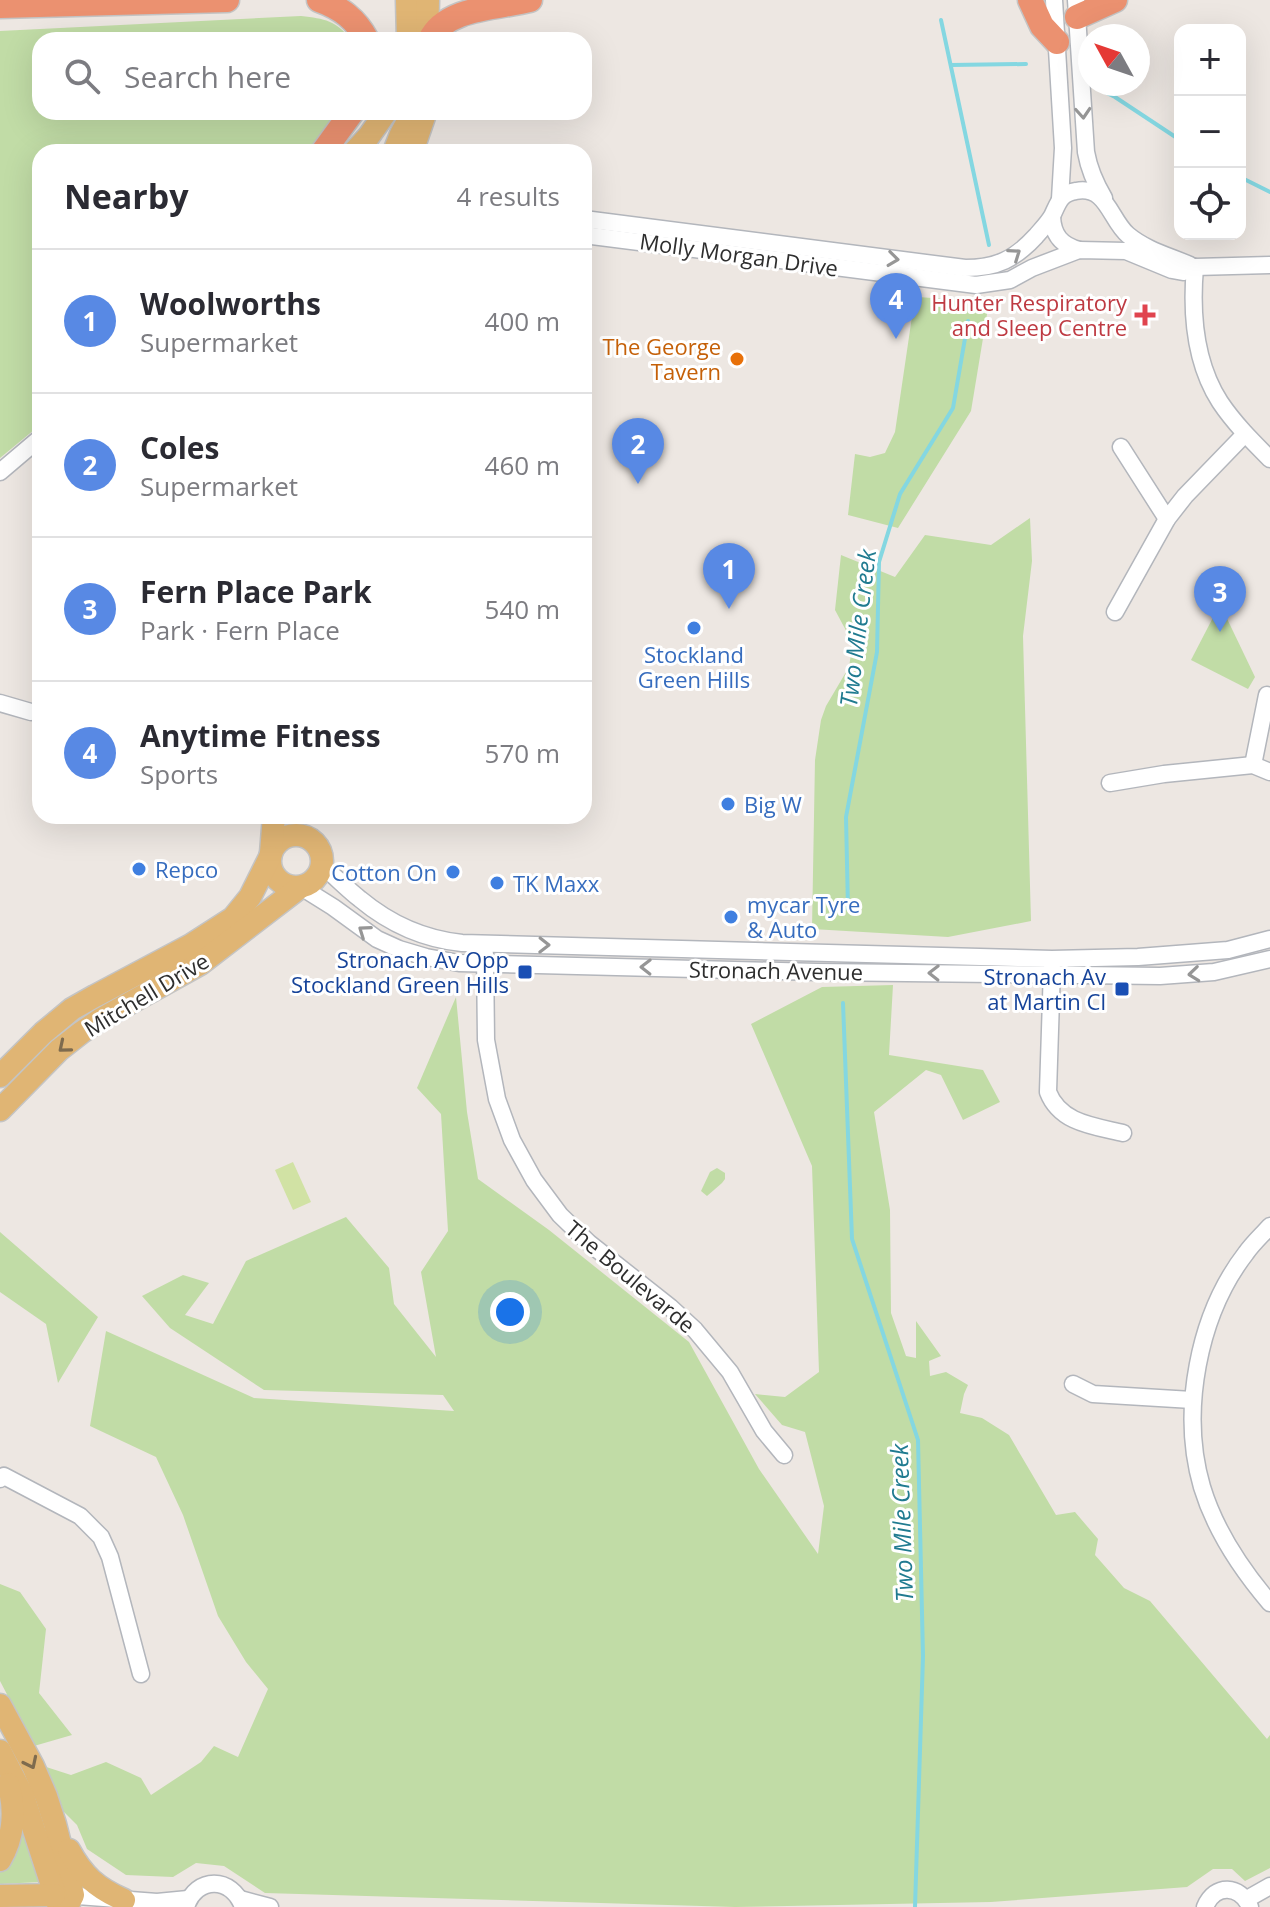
<!DOCTYPE html>
<html lang="en">
<head>
<meta charset="utf-8">
<style>
  body { margin:0; font-family:"Open Sans",sans-serif; background:#f7f7f7; color:#2b2b33 }
  .controls { position:absolute; right:24px; top:24px; display:grid; overflow:hidden; border-radius:16px; box-shadow:0 8px 32px #0002 }
  .controls button { width:72px; height:72px; display:grid; place-items:center; padding:0; border:0; border-bottom:2px solid #e1e1e2; background:#fff; color:#2b2b33; font:40px sans-serif }
  .compass { position:absolute; left:1078px; top:24px; width:72px; height:72px; border-radius:50%; background:#fff; box-shadow:0 8px 32px #0002; rotate:310deg }
  .you { position:absolute; left:510px; top:1312px; width:28px; height:28px; margin:-20px; border:6px solid #fff; border-radius:50%; background:#1a73e8; box-shadow:0 0 0 12px #1a73e833 }
  .badge { display:grid; place-items:center; width:52px; height:52px; border-radius:50%; background:#5889e4; color:#fff; font-size:26px; font-weight:700 }
  .pin { position:absolute; translate:-50% -66px; filter:drop-shadow(0 2px 4px #0008) }
  .pin::after { content:''; position:absolute; top:42px; width:28px; height:24px; background:inherit; clip-path:polygon(0 0,100% 0,50% 100%) }
  .list { margin:0; padding:0; list-style:none }
  h2 { display:flex; justify-content:space-between; align-items:center; height:104px; margin:0; padding:0 32px; font-size:34px }
  h2 small { font-size:26px; font-weight:400; color:#7c7c81 }
  .list li { display:grid; grid-template-columns:52px 1fr auto; gap:24px; align-items:center; box-sizing:border-box; height:144px; padding:0 32px; border-top:2px solid #e1e1e2 }
  .list b { display:block; font-size:30px; white-space:nowrap }
  .list p { margin:0; font-size:26px; white-space:nowrap; color:#7c7c81 }
  .list em { font-size:26px; font-style:normal; color:#7c7c81 }
  .icon { flex:none; width:44px; height:44px; fill:none; stroke:currentColor; stroke-width:2; stroke-linecap:round; stroke-linejoin:round }
  .map { position:relative; flex:none; width:1270px; height:1907px; overflow:hidden }
  .search { position:absolute; background:#fff; box-shadow:0 8px 32px #0002; left:32px; top:32px; width:560px; height:88px; display:flex; align-items:center; gap:20px; box-sizing:border-box; padding:0 28px; border-radius:24px; color:#7c7c81; font-size:30px }
  .panel { position:absolute; background:#fff; box-shadow:0 8px 32px #0002; left:32px; top:144px; width:560px; height:680px; border-radius:24px }
  .map>svg:first-child { display:block }
</style>
</head>
<body>
<div class="map">
<svg width="1270" height="1907" viewBox="0 0 1270 1907">
  <rect width="100%" height="100%" fill="#ede7e2"/>
  <g fill="#c1dca6">
    <path d="M301 16C325 19 336 20 351 40H40V112H341L315 152H40V425L0 458V31Z"/>
    <path d="M918 297 989 302 971 411 898 528 848 515 855 454 870 457 885 453 895 432 914 303Z"/>
    <path d="M1030 518 1032 561 1023 636 1031 921 948 937 812 929 815 760 821 720 826 706 849 667 851 654 850 638 835 610 841 555 895 577 925 535 991 545Z"/>
    <path d="M1220 604 1255 677 1248 689 1191 660Z"/>
    <path d="M893 985 889 1055 983 1070 1000 1102 963 1120 941 1075 926 1070 874 1112 890 1210 891 1313 906 1356 916 1358V1321L941 1356 929 1361 930 1376 946 1372 968 1385 964 1394 960 1413 982 1418 1009 1435 1056 1515 1075 1512 1098 1539 1095 1555 1124 1588 1150 1601 1267 1739 1270 1735V1868L1245 1881 1232 1869H1213L1187 1887 991 1902 735 1907 265 1893 224 1866 196 1863 173 1877 126 1875 87 1849 77 1825 58 1806 40 1765 71 1775 106 1762 141 1778 151 1795 201 1762 214 1746 238 1757 268 1689 246 1662 218 1616 183 1515 156 1457 90 1426 106 1331 254 1398 454 1411 443 1395 264 1390 170 1328 142 1296 183 1275 209 1283 185 1315 213 1324 246 1261 346 1217 389 1268 394 1304 436 1357 421 1272 448 1231 441 1114 417 1088 456 997 467 1112 478 1179 549 1230 689 1342 759 1469 818 1554 824 1506 805 1432 782 1425 755 1394 785 1397 819 1372 812 1166 751 1024 822 987Z"/>
    <path d="M717 1168 725 1173V1179L722 1183 707 1196 701 1191 710 1172Z"/>
    <path d="M0 1232 98 1317 58 1383 46 1324 0 1292Z"/>
    <path d="M0 1584 20 1592 46 1629 39 1693 72 1735 34 1746 0 1681Z"/>
    <path d="M29 1828 40 1882 0 1884V1867L17 1833Z"/>
  </g>
  <path fill="#d1e2a4" d="M293 1162 311 1202 293 1210 275 1170Z"/>
  <g fill="none" stroke-linecap="round" stroke-linejoin="round">
    <g stroke="#84d7e1" stroke-width="4">
      <path d="M941 20 989 245"/>
      <path d="M951 65 1026 64"/>
      <path d="M1099 89 1115 97 1180 140"/>
      <path d="M1240 177 1270 192"/>
      <path d="M848 909 846 817 877 652 879 562 900 494 953 408 968 321"/>
      <path d="M843 1003 852 1239 918 1440 923 1656 915 1907"/>
    </g>
    <defs>
      <g id="minor">
        <path d="M1054 0 1063 148 1060 199"/>
        <path d="M1076 0 1086 152C1089 169 1095 183 1104 198"/>
        <path d="M1052 217C1053 235 1061 245 1079 250"/>
        <path d="M584 219 965 268C997 268 1015 259 1036 236 1041 230 1048 223 1052 216 1058 204 1060 193 1076 191 1107 185 1110 220 1128 235 1146 250 1169 256 1190 265"/>
        <path d="M584 235 976 285 1010 280 1032 268 1079 250 1126 251 1172 270 1183 272 1195 267 1270 265"/>
        <path d="M1195 267C1191 312 1195 363 1220 402 1234 423 1252 441 1270 459"/>
        <path d="M1121 447 1167 519"/>
        <path d="M0 472 40 438"/>
        <path d="M1115 612 1167 519 1185 496 1245 434"/>
        <path d="M0 703 31 712"/>
        <path d="M1253 765 1267 695"/>
        <path d="M1110 783 1164 774 1253 765 1270 772"/>
        <path d="M322 866C335 876 347 889 360 899 390 924 423 939 462 943L1052 959 1138 957 1228 950 1270 939"/>
        <path d="M301 887 333 907 377 939 399 949 426 957 459 963 817 972 1160 976 1214 972 1270 959"/>
        <path d="M485 954 486 1040 497 1099 512 1140 534 1180 560 1215 589 1243 670 1307 695 1330 730 1372 764 1431 784 1455"/>
        <path d="M1052 968 1048 1092C1060 1123 1093 1126 1123 1133"/>
        <path d="M1270 1226C1262 1235 1253 1243 1246 1253 1198 1315 1180 1412 1202 1487 1215 1530 1241 1569 1270 1603"/>
        <path d="M1073 1384 1093 1394 1192 1400"/>
        <path d="M0 1479 4 1476 80 1516 101 1537 110 1557 141 1674"/>
        <path d="M64 1895 157 1902 188 1899"/>
        <path d="M240 1899 270 1907"/>
        <path d="M1247 1899 1270 1886"/>
        <path d="M186 1907C196 1876 232 1876 243 1907"/>
        <path d="M1205 1907C1215 1883 1240 1885 1250 1907"/>
      </g>
      <g id="major">
        <path d="M407 0 408 40"/>
        <path d="M427 40 428 0"/>
        <path d="M354 152 369 136 386 112"/>
        <path d="M394 152 401 134 413 112"/>
        <path d="M412 152 424 117"/>
        <circle cx="296" cy="861" r="26"/>
        <path d="M271 853 274 816"/>
        <path d="M0 1076 43 1033 72 1009 95 996 191 945 233 918 250 897 270 857"/>
        <path d="M0 1110 59 1050 82 1032 101 1019 200 964 299 888"/>
        <path d="M0 1705 33 1766 46 1796 55 1824 73 1895 67 1907"/>
        <path d="M0 1751 23 1796 59 1907"/>
        <path d="M69 1850C83 1876 97 1888 124 1900"/>
        <path d="M0 1860C14 1837 16 1809 8 1784"/>
        <path d="M0 1896 54 1895"/>
      </g>
      <g id="highway">
        <path d="M319 0C341 8 356 19 367 40"/>
        <path d="M1030 0 1042 26 1057 42"/>
        <path d="M0 6 227 0"/>
        <path d="M1077 17 1115 0"/>
        <path d="M430 40C445 7 499 8 530 0"/>
        <path d="M323 152 352 112"/>
      </g>
    </defs>
    <use href="#minor" stroke="#b3b6bc" stroke-width="19"/>
    <use href="#major" stroke="#c4c4c4" stroke-width="25"/>
    <use href="#highway" stroke="#c4c4c4" stroke-width="27"/>
    <use href="#minor" stroke="#fff" stroke-width="16"/>
    <use href="#major" stroke="#e0b574" stroke-width="22"/>
    <use href="#highway" stroke="#eb9170" stroke-width="24"/>
  </g>
  <defs><path id="oneway-chevron" d="M-2-3.5L2.5 0L-2 3.5" fill="none" stroke-width="1.6" stroke-linecap="round" stroke-linejoin="round" transform="scale(2)"/></defs>
  <g stroke="#969696">
    <use href="#oneway-chevron" transform="translate(1083 113) rotate(86)"/>
    <use href="#oneway-chevron" transform="translate(1015 254) rotate(-35)"/>
    <use href="#oneway-chevron" transform="translate(893 259) rotate(7)"/>
    <use href="#oneway-chevron" transform="translate(364 931) rotate(-145)"/>
    <use href="#oneway-chevron" transform="translate(544 945) rotate(1)"/>
    <use href="#oneway-chevron" transform="translate(646 967) rotate(-179)"/>
    <use href="#oneway-chevron" transform="translate(934 973) rotate(-179)"/>
    <use href="#oneway-chevron" transform="translate(1194 974) rotate(174)"/>
  </g>
  <g stroke="#7e6b4e">
    <use href="#oneway-chevron" transform="translate(64 1047) rotate(140)"/>
    <use href="#oneway-chevron" transform="translate(31 1763) rotate(64)"/>
  </g>
  <path fill="#e0444e" stroke="#fff" stroke-width="3" d="M1141 303h8v8h8v8h-8v8h-8v-8h-8v-8h8z"/>
  <circle fill="#e8710a" stroke="#fff" stroke-width="3" cx="737" cy="359" r="8"/>
  <g fill="#3f7fe0" stroke="#fff" stroke-width="3">
    <circle cx="694" cy="628" r="8"/>
    <circle cx="728" cy="804" r="8"/>
    <circle cx="139" cy="869" r="8"/>
    <circle cx="453" cy="872" r="8"/>
    <circle cx="497" cy="883" r="8"/>
    <circle cx="731" cy="917" r="8"/>
  </g>
  <g fill="#1a4fb4" stroke="#fff" stroke-width="3">
    <rect x="517" y="964" width="16" height="16" rx="4"/>
    <rect x="1114" y="981" width="16" height="16" rx="4"/>
  </g>
  <g text-anchor="middle" dominant-baseline="central" stroke-width="6" stroke-linejoin="round" paint-order="stroke">
    <g font-size="22" fill="#2e2e2e" stroke="#fff">
      <text transform="translate(739 254) rotate(8)">Molly Morgan Drive</text>
      <text transform="translate(776 970) rotate(1)">Stronach Avenue</text>
      <text transform="translate(146 994) rotate(-31)">Mitchell Drive</text>
      <text transform="translate(631 1276) rotate(40)">The Boulevarde</text>
    </g>
    <g font-size="22" fill="#be3a42" stroke="#fff" text-anchor="end">
      <text x="1127" y="302">Hunter Respiratory<tspan x="1127" dy="25">and Sleep Centre</tspan></text>
    </g>
    <g font-size="22" fill="#c56008" stroke="#fff" text-anchor="end">
      <text x="721" y="346">The George<tspan x="721" dy="25">Tavern</tspan></text>
    </g>
    <g font-size="22" fill="#366cbe" stroke="#fff" text-anchor="start">
      <text x="694" y="654" text-anchor="middle">Stockland<tspan x="694" dy="25">Green Hills</tspan></text>
      <text x="744" y="804">Big W</text>
      <text x="155" y="869">Repco</text>
      <text x="437" y="872" text-anchor="end">Cotton On</text>
      <text x="513" y="883">TK Maxx</text>
      <text x="747" y="904">mycar Tyre<tspan x="747" dy="25">&amp; Auto</tspan></text>
    </g>
    <g font-size="22" fill="#164399" stroke="#fff" text-anchor="end">
      <text x="509" y="959">Stronach Av Opp<tspan x="509" dy="25">Stockland Green Hills</tspan></text>
      <text x="1106" y="976">Stronach Av<tspan x="1106" dy="25">at Martin Cl</tspan></text>
    </g>
    <g font-size="24" font-style="italic" fill="#207b90" stroke="#fff">
      <text transform="translate(857 628) rotate(-83)">Two Mile Creek</text>
      <text transform="translate(901 1523) rotate(-92)">Two Mile Creek</text>
    </g>
  </g>
</svg>
<div class="controls">
<button>+</button>
<button>−</button>
<button><svg class="icon" aria-label="locate" viewBox="0 0 24 24"><circle cx="12" cy="12" r="6"/><path d="M12 2v4M12 18v4M2 12h4M18 12h4"/></svg></button>
</div>
<svg class="compass" viewBox="-18 -18 36 36"><path d="M0-13l5 13h-10z" fill="#e53935"/><path d="M0 13l5-13h-10z" fill="#7c7c81"/></svg>
<div class="you"></div>
<div class="pin badge" style="left:729px;top:609px">1</div>
<div class="pin badge" style="left:638px;top:484px">2</div>
<div class="pin badge" style="left:1220px;top:632px">3</div>
<div class="pin badge" style="left:896px;top:339px">4</div>
<div class="search"><svg class="icon" aria-label="search" viewBox="0 0 24 24"><circle cx="10" cy="10" r="6"/><path d="M15 15l6 6"/></svg>Search here</div>
<section class="panel">
<h2>Nearby<small>4 results</small></h2>
<ul class="list">
<li><span class="badge">1</span><div><b>Woolworths</b><p>Supermarket</p></div><em>400 m</em></li>
<li><span class="badge">2</span><div><b>Coles</b><p>Supermarket</p></div><em>460 m</em></li>
<li><span class="badge">3</span><div><b>Fern Place Park</b><p>Park · Fern Place</p></div><em>540 m</em></li>
<li><span class="badge">4</span><div><b>Anytime Fitness</b><p>Sports</p></div><em>570 m</em></li>
</ul>
</section>
</div>
</body>
</html>
